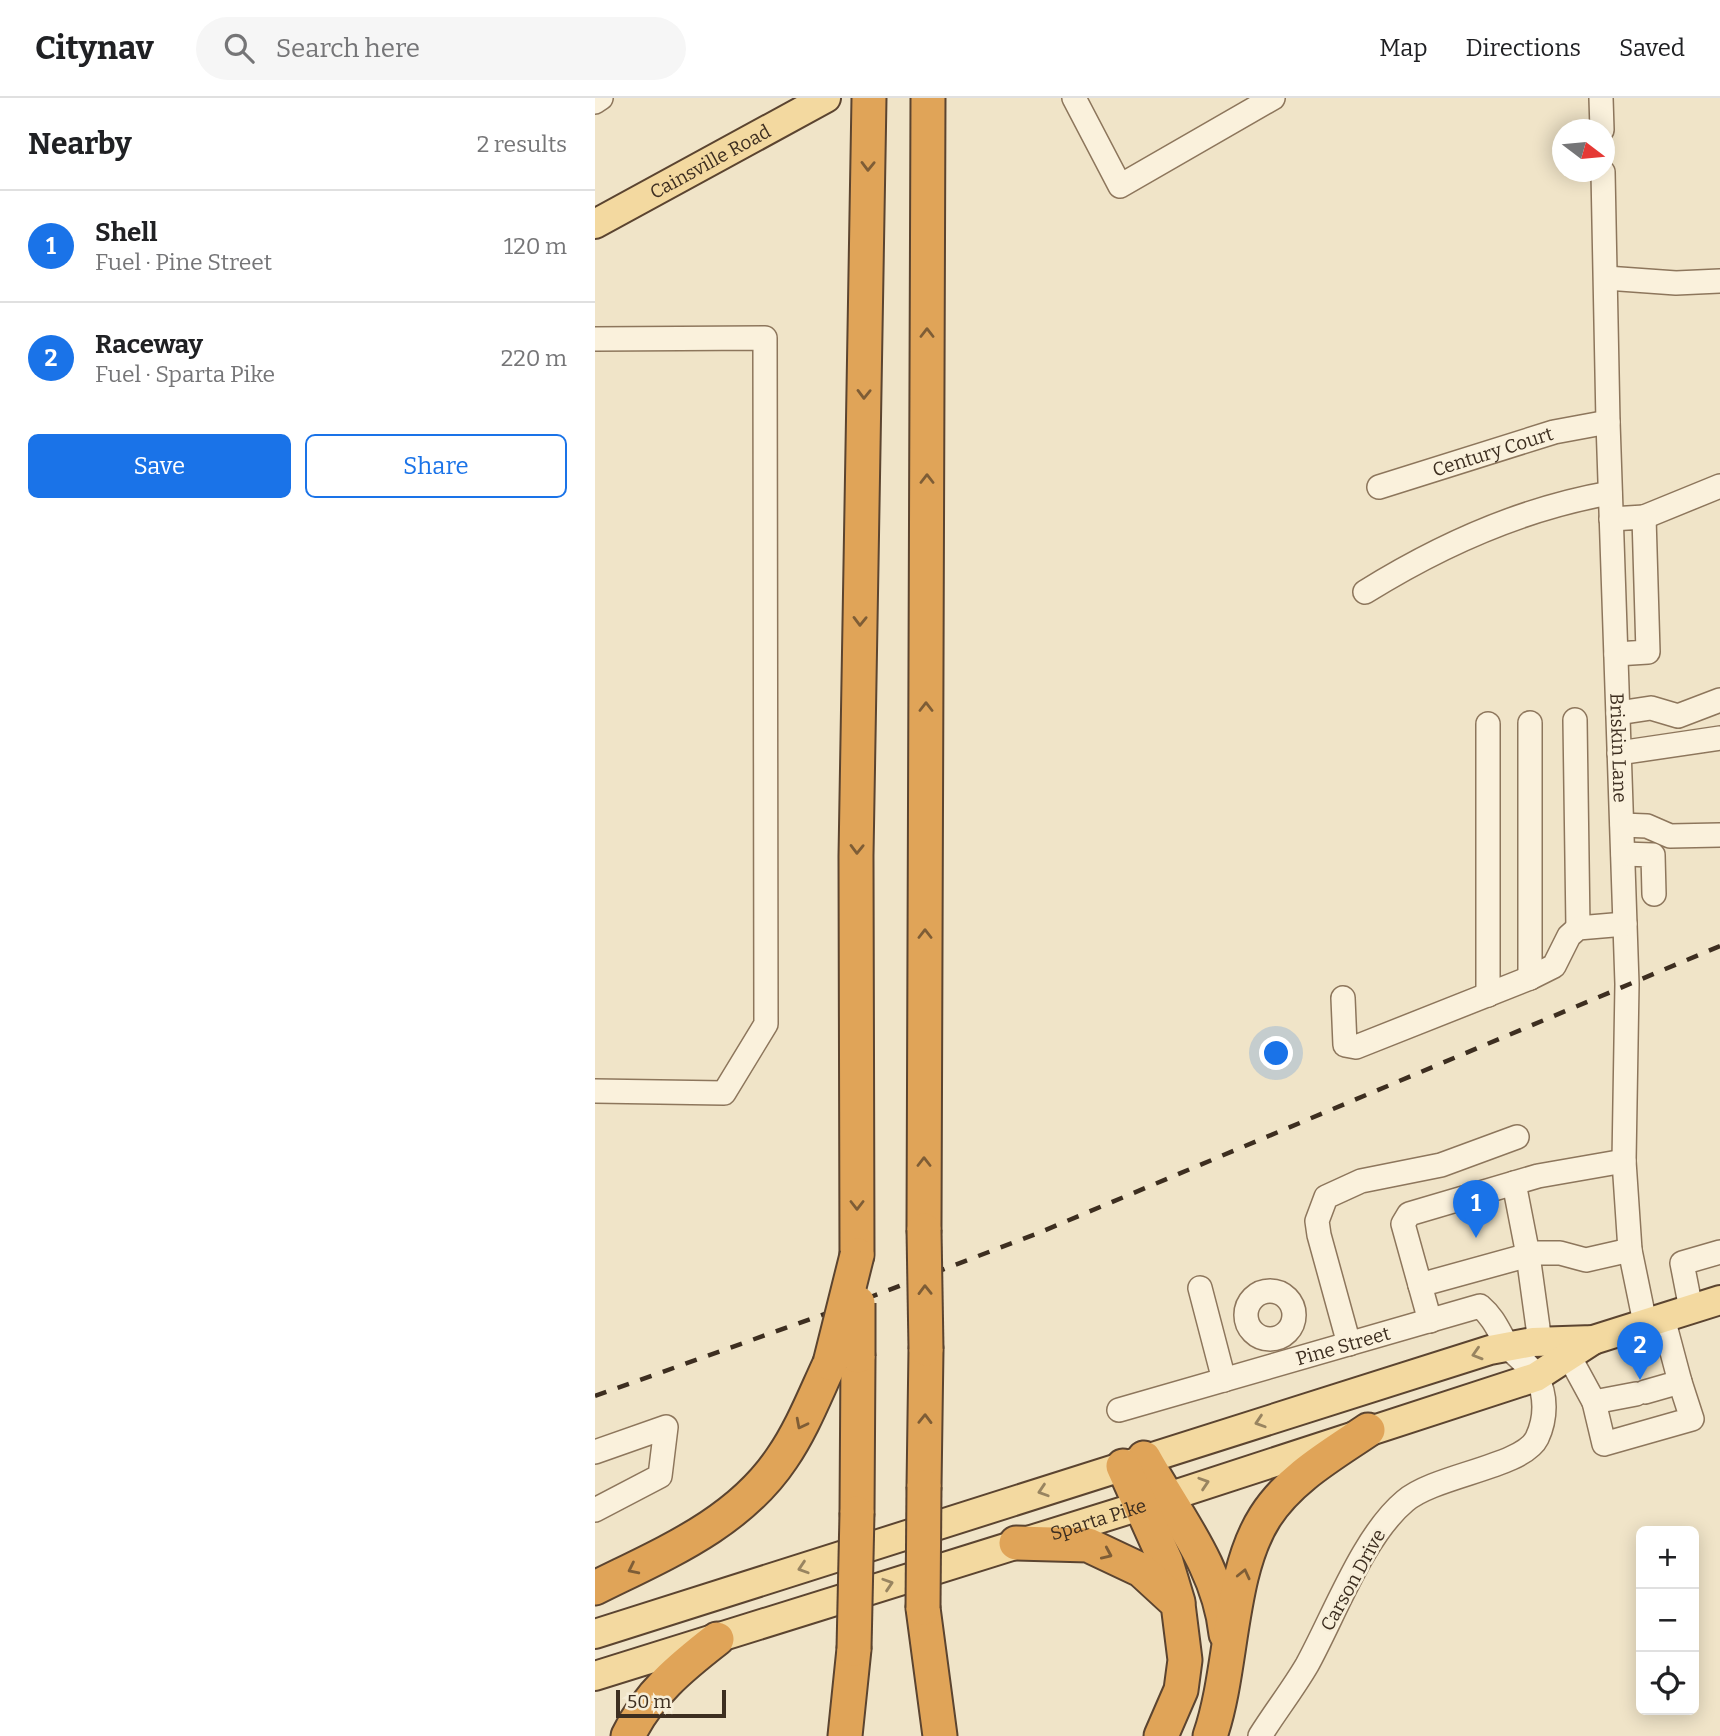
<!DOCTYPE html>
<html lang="en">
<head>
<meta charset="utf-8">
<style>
  body { margin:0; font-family:Bitter,serif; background:#f6f6f6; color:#202124 }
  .controls { position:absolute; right:21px; bottom:21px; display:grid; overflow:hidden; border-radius:10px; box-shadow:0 4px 18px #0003 }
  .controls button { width:63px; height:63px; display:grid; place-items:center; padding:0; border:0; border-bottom:2px solid #e0e0e0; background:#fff; color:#202124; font:35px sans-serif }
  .compass { position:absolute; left:957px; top:21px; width:63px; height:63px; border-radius:50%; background:#fff; box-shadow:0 4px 18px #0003; rotate:106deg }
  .scale { position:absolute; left:21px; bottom:18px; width:110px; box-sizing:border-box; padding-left:7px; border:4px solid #3d2e20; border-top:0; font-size:19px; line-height:24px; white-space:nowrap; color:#3d2e20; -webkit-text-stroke:5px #f7eed8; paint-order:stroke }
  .you { position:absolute; left:682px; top:956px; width:24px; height:24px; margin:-18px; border:5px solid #fff; border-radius:50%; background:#1a73e8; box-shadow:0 0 0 10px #1a73e833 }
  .badge { display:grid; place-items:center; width:46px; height:46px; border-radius:50%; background:#1a73e8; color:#fff; font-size:23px; font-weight:700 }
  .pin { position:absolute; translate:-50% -58px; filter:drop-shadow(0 2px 4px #0008) }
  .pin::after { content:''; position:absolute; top:37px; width:24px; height:21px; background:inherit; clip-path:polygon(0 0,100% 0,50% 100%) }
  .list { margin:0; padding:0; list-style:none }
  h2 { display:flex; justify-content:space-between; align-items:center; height:91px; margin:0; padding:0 28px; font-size:30px }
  h2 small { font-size:23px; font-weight:400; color:#757577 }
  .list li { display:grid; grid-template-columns:46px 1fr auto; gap:21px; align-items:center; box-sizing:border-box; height:112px; padding:0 28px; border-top:2px solid #e0e0e0 }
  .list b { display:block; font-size:26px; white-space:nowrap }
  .list p { margin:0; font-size:23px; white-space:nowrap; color:#757577 }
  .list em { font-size:23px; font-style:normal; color:#757577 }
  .actions { display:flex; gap:14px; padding:21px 28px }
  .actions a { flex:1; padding:16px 0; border:2px solid #1a73e8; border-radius:10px; text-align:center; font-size:24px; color:#1a73e8 }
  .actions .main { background:#1a73e8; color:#fff }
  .icon { flex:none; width:38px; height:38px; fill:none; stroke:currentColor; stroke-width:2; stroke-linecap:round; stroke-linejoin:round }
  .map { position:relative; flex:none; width:1125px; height:1638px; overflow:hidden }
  header { display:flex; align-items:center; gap:42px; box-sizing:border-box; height:98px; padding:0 35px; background:#fff; border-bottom:2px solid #e0e0e0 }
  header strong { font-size:33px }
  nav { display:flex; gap:38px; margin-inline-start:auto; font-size:24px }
  .search { width:490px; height:63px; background:#f6f6f6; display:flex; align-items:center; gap:18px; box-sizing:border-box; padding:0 24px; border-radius:38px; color:#757577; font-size:26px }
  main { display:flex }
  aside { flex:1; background:#fff }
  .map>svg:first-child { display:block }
</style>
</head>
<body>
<header>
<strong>Citynav</strong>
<div class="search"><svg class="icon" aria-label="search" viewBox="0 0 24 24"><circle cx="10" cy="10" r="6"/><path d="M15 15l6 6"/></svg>Search here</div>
<nav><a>Map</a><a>Directions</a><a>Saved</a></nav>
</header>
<main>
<aside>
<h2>Nearby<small>2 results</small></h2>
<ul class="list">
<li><span class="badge">1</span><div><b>Shell</b><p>Fuel · Pine Street</p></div><em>120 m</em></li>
<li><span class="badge">2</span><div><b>Raceway</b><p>Fuel · Sparta Pike</p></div><em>220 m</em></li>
</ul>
<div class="actions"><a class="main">Save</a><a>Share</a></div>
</aside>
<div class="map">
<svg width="1125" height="1638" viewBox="0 0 1125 1638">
  <rect width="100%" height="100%" fill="#f0e4c8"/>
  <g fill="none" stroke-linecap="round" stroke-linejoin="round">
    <defs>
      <g id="minor">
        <path d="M479 0 525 88 678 0"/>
        <path d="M1006 0 1007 32"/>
        <path d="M0 4 6 0"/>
        <path id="s1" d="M1008 74 1013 324 1032 886 1029 1063 1035 1152 1050 1225"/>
        <path d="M1011 180 1081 185 1125 183"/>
        <path d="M0 241 170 240 171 926 129 995 0 993"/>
        <path id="s2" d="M784 389 959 334 1013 324"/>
        <path d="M1049 419 1125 388"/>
        <path d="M1016 421 1049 419 1053 554 1021 556"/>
        <path d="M770 494C844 448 929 410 1015 395"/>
        <path d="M1023 615 1056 610 1083 618 1125 602"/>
        <path d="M980 622 983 830"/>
        <path d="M893 626V897"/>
        <path d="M1024 655 1125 640"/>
        <path d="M1027 727 1052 728 1075 738 1125 737"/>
        <path d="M1028 756 1058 757 1059 796"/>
        <path d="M935 880V625"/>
        <path d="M748 900 750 947 761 949 935 880 959 868 974 838 983 830 1030 826"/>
        <path d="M919 1085 933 1157 945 1244"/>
        <path d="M825 1187 941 1155H965L991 1162 1035 1152"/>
        <path d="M605 1190 629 1282"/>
        <circle cx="675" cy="1217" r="24"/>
        <path d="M1096 1211 1087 1165 1125 1154"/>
        <path d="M835 1223 808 1126 814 1116 943 1078 1029 1063"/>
        <path d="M754 1246 724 1137 722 1123 731 1099 766 1083 846 1067 922 1039"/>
        <path d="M974 1258 999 1304 1041 1296"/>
        <path d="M1050 1294 1085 1284 1068 1220"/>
        <path d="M999 1304 1009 1346 1097 1321 1085 1284"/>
        <path id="s3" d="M524 1312 885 1208C899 1220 903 1232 912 1247 920 1258 934 1266 941 1278 952 1297 951 1321 942 1340 928 1369 840 1377 810 1403 768 1438 739 1518 712 1567 698 1591 680 1614 665 1638"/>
        <path d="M0 1354 71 1329 65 1378 0 1412"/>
      </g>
      <g id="major">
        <path id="s4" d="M0 126 231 0"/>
        <path d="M0 1536 895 1252 938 1244 998 1242 1125 1202"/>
        <path id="s5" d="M0 1578 545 1408 941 1279 998 1242"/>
      </g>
      <g id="highway">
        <path d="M329 1132 333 0"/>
        <path d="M262 1157 261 758 274 0"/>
        <path d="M549 1360C581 1418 624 1469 631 1536"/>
        <path d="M528 1368 571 1464 583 1504"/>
        <path d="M329 1389 331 1251"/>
        <path d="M262 1415 263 1258"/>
        <path d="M421 1445 493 1447 546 1472 583 1506 590 1562 586 1592 566 1638"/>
        <path d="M0 1490C68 1456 143 1426 187 1360 207 1331 220 1297 235 1265"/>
        <path d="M328 1510 345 1638"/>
        <path d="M33 1638C53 1596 86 1569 122 1541"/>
        <path d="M250 1638 259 1551"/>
        <path d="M615 1638C638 1572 633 1477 670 1419 694 1381 736 1357 773 1332"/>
      </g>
    </defs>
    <use href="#minor" stroke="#8d765c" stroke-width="26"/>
    <use href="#major" stroke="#5b4430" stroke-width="32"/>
    <use href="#highway" stroke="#5b4430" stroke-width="37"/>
    <use href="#minor" stroke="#faf1dc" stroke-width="23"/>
    <use href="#major" stroke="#f3d9a0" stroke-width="28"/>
    <use href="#highway" stroke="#e0a458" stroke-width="33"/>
    <path stroke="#3d2e20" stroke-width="4.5" stroke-dasharray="12 12" stroke-linecap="butt" d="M0 1298 252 1208 441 1136 1125 848"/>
    <defs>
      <g id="highway-bridge">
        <path d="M329 1132 331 1251"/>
        <path d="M263 1205V1258"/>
        <path d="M235 1265 262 1157"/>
        <path d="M328 1510 329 1389"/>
        <path d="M259 1551 262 1415"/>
      </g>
    </defs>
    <use href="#highway-bridge" stroke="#5b4430" stroke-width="37" stroke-linecap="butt"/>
    <use href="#highway-bridge" stroke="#e0a458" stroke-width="33"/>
  </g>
  <defs><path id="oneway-chevron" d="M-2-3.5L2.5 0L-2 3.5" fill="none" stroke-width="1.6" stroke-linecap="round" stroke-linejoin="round" transform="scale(1.75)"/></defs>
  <g stroke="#7e5d36">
    <use href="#oneway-chevron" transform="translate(273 68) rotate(91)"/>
    <use href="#oneway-chevron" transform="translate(332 235) rotate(-90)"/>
    <use href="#oneway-chevron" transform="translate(269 296) rotate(91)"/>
    <use href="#oneway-chevron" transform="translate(332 381) rotate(-90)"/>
    <use href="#oneway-chevron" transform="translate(265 523) rotate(91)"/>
    <use href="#oneway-chevron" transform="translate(331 609) rotate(-90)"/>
    <use href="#oneway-chevron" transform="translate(262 751) rotate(91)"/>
    <use href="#oneway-chevron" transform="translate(330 836) rotate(-90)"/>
    <use href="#oneway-chevron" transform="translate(329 1064) rotate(-90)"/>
    <use href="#oneway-chevron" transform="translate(262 1107) rotate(90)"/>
    <use href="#oneway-chevron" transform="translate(330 1192) rotate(-91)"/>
    <use href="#oneway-chevron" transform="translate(330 1321) rotate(-89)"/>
    <use href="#oneway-chevron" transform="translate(206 1326) rotate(117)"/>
    <use href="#oneway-chevron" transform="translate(512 1456) rotate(24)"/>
    <use href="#oneway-chevron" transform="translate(38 1471) rotate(154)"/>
    <use href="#oneway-chevron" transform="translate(649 1476) rotate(-77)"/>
  </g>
  <g stroke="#988460">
    <use href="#oneway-chevron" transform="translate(882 1256) rotate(163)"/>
    <use href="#oneway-chevron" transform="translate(665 1324) rotate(162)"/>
    <use href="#oneway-chevron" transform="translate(609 1385) rotate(-18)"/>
    <use href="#oneway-chevron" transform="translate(448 1393) rotate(162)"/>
    <use href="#oneway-chevron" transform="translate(208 1470) rotate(162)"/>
    <use href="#oneway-chevron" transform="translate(293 1486) rotate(-18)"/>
  </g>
  <g text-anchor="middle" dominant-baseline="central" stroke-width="5" stroke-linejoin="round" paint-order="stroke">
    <g font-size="19" fill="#3d2e20" stroke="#f7eed8">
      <text stroke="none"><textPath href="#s4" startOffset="131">Cainsville Road</textPath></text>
      <text stroke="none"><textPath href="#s2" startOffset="119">Century Court</textPath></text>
      <text stroke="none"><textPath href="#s1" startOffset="576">Briskin Lane</textPath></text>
      <text stroke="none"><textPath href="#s3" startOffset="233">Pine Street</textPath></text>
      <text stroke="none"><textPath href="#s5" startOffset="527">Sparta Pike</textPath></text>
      <text transform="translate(758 1482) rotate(-61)">Carson Drive</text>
    </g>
  </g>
</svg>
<div class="controls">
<button>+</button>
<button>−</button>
<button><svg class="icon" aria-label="locate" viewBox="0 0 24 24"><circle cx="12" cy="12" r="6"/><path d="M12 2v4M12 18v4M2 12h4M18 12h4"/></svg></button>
</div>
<svg class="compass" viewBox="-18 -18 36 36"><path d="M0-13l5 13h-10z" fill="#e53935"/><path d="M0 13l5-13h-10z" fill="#757577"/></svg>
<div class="scale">50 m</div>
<div class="you"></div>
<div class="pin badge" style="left:881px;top:1140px">1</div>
<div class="pin badge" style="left:1045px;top:1282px">2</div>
</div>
</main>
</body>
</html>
